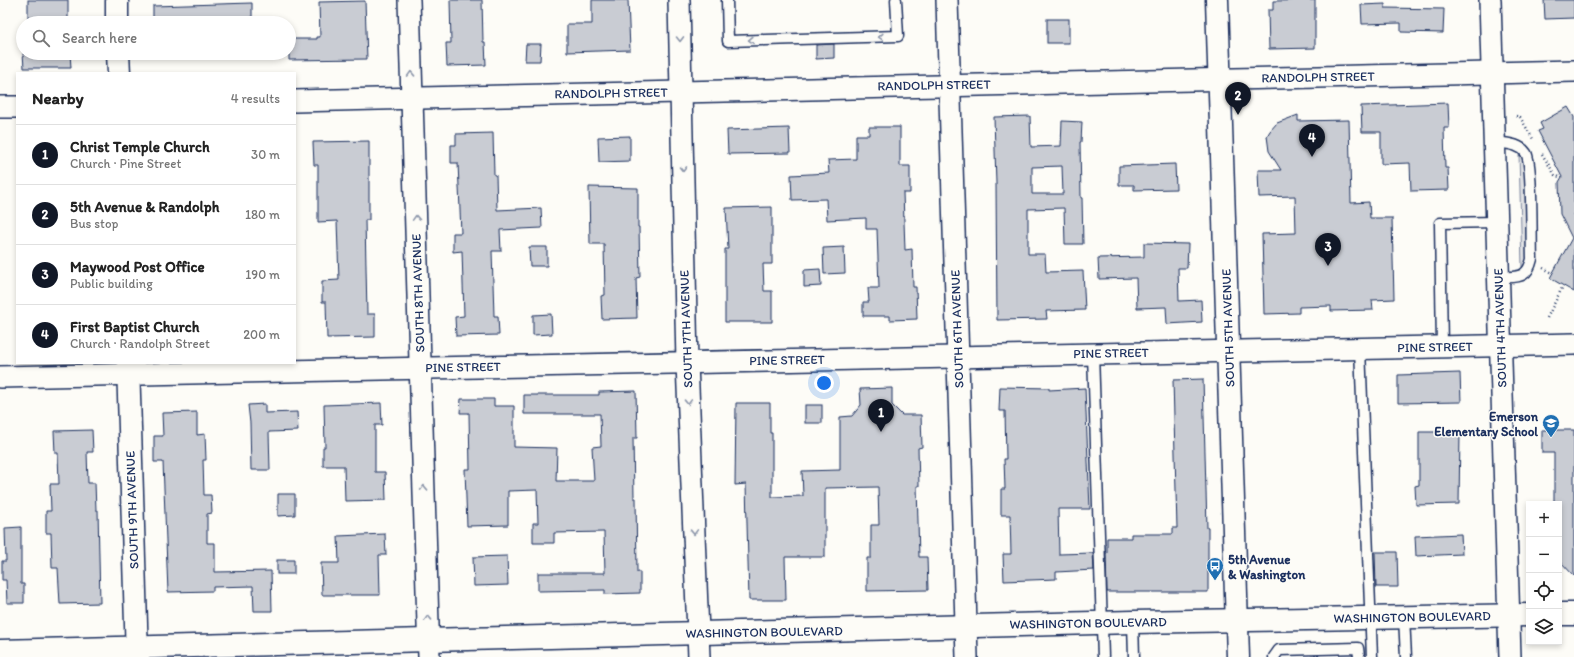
<!DOCTYPE html>
<html lang="en">
<head>
<meta charset="utf-8">
<style>
  body { margin:0; font-family:Itim,sans-serif; background:#f6f6f6; color:#222 }
  .controls { position:absolute; right:12px; bottom:12px; display:grid; overflow:hidden; border-radius:0px; box-shadow:0 2px 6px #0003 }
  .controls button { width:36px; height:36px; display:grid; place-items:center; padding:0; border:0; border-bottom:1px solid #e0e0e0; background:#fff; color:#222; font:20px sans-serif }
  .you { position:absolute; left:824px; top:383px; width:14px; height:14px; margin:-10px; border:3px solid #fff; border-radius:50%; background:#1a73e8; box-shadow:0 0 0 6px #1a73e833 }
  .badge { display:grid; place-items:center; width:26px; height:26px; border-radius:50%; background:#111827; color:#fff; font-size:13px; font-weight:700 }
  .pin { position:absolute; translate:-50% -33px; filter:drop-shadow(0 1px 2px #0008) }
  .pin::after { content:''; position:absolute; top:21px; width:14px; height:12px; background:inherit; clip-path:polygon(0 0,100% 0,50% 100%) }
  .list { margin:0; padding:0; list-style:none }
  h2 { display:flex; justify-content:space-between; align-items:center; height:52px; margin:0; padding:0 16px; font-size:17px }
  h2 small { font-size:13px; font-weight:400; color:#767676 }
  .list li { display:grid; grid-template-columns:26px 1fr auto; gap:12px; align-items:center; box-sizing:border-box; height:60px; padding:0 16px; border-top:1px solid #e0e0e0 }
  .list b { display:block; font-size:15px; white-space:nowrap }
  .list p { margin:0; font-size:13px; white-space:nowrap; color:#767676 }
  .list em { font-size:13px; font-style:normal; color:#767676 }
  .icon { flex:none; width:22px; height:22px; fill:none; stroke:currentColor; stroke-width:2; stroke-linecap:round; stroke-linejoin:round }
  .map { position:relative; flex:none; width:1574px; height:657px; overflow:hidden }
  .search { position:absolute; background:#fff; box-shadow:0 2px 6px #0003; left:16px; top:16px; width:280px; height:44px; display:flex; align-items:center; gap:10px; box-sizing:border-box; padding:0 14px; border-radius:22px; color:#767676; font-size:15px }
  .panel { position:absolute; background:#fff; box-shadow:0 2px 6px #0003; left:16px; top:72px; width:280px; height:292px; border-radius:0px }
  .map>svg:first-child { display:block }
</style>
</head>
<body>
<div class="map">
<svg width="1574" height="657" viewBox="0 0 1574 657">
  <rect width="100%" height="100%" fill="#fdfcf7"/>
  <filter id="ink" filterUnits="userSpaceOnUse"><feTurbulence type="fractalNoise" baseFrequency=".025" numOctaves="2"/><feDisplacementMap in="SourceGraphic" scale="8" xChannelSelector="R" yChannelSelector="G"/><feConvolveMatrix kernelMatrix="1 2 1 2 8 2 1 2 1" color-interpolation-filters="sRGB"/></filter>
  <g filter="url(#ink)">
    <path fill="#e0e1e3" stroke="#7e88a0" d="M1519 154 1522 156 1524 160 1527 260 1522 267Z"/>
    <g fill="#c9ccd3" stroke="#1b2f5e" fill-rule="evenodd">
      <rect x="28" y="0" width="40" height="23"/>
      <path d="M450 0H482L483 42H485L486 65 447 66 446 43H451Z"/>
      <path d="M592 0H628L630 50 567 52V24H592Z"/>
      <path d="M1315 0V48L1269 49 1268 10H1273V1Z"/>
      <path d="M1544 0H1574V18L1545 19Z"/>
      <path d="M365 1 367 59 289 60V39H317V37H320L319 2Z"/>
      <path d="M252 3V23H153V6Z"/>
      <path d="M1385 4V8L1444 9 1443 33 1401 32V23L1362 24 1361 5Z"/>
      <rect x="1047" y="19" width="22" height="24"/>
      <path d="M526 44H541L540 61H525Z"/>
      <path d="M834 44V58L816 59V45Z"/>
      <path d="M23 53H70L71 68H24Z"/>
      <path d="M1448 103 1449 128H1444L1445 168H1448L1449 190 1411 191 1410 163 1381 164V132H1362L1361 106Z"/>
      <path d="M1568 107 1574 117V292L1550 278 1572 238 1560 214 1559 182 1562 177 1538 131 1543 129 1540 123Z"/>
      <path d="M1298 115V121L1349 120 1351 203 1369 202 1370 218H1392L1394 299 1372 300 1373 310 1331 311V306L1299 307V313L1264 314 1262 234 1296 233 1295 196 1259 197 1258 170H1281L1269 151 1267 136 1270 131 1277 123Z"/>
      <path d="M1030 116 1031 147 1061 146 1062 121 1082 122 1081 142H1080L1081 198H1082L1083 244H1065L1064 208 1028 209V254H1045L1046 272 1083 271 1085 310 1046 311 1047 319 997 320 996 183 994 117ZM1062 166 1063 194H1032V167Z"/>
      <path d="M869 127H900V166H910V193H903L905 250 912 249 913 287H916L917 319 890 320V316H863V302H869L868 288H879L877 229H866V218L827 220 826 199 792 200 791 175 829 173 828 160 856 159V135H869Z"/>
      <path d="M789 128 790 153 728 154 727 130Z"/>
      <path d="M493 133 494 175H496L497 210 541 208 542 228 500 230 501 251H492L494 316H498L499 335 456 336 455 317 464 316 462 251 453 252V233H461L458 163H451V145H456V134Z"/>
      <path d="M630 136V161L599 162 598 137Z"/>
      <path d="M369 141V220H365L367 314H375V337L327 338 326 302H322V281L339 280 337 221 318 222V165H314L313 142Z"/>
      <path d="M1175 164 1176 189 1134 190V185H1119V166Z"/>
      <path d="M589 187 638 188V227H639L640 277 636 278 637 318 602 319 601 296 605 295 604 244H590Z"/>
      <path d="M772 207V264H763L764 291H772V322H725V249H728L726 208Z"/>
      <path d="M1144 243 1188 244 1187 268H1178L1179 301 1201 300 1202 322 1167 324 1166 307 1137 308 1136 278 1099 279 1098 258 1144 257Z"/>
      <path d="M529 247H547V266H530Z"/>
      <path d="M844 247 845 273 824 274 823 248Z"/>
      <path d="M820 269 821 286 804 287V270Z"/>
      <path d="M551 314 552 334 533 335V315Z"/>
      <path d="M1460 373 1461 402 1398 403V375Z"/>
      <path d="M1203 379 1207 528H1208V592H1107L1106 553H1107V538H1131V534H1173V528H1177L1173 380Z"/>
      <path d="M1000 387 1049 388V390L1085 388 1090 509H1058L1059 554 1093 553 1094 570 1056 572V579L1004 581 1003 554H1011L1010 515H1001V489H1005L1004 459H1006L1005 411H999Z"/>
      <path d="M892 388V405L902 415H921L922 447 918 448 919 486H917L919 557H927L928 590 867 591V558H871V525H879L878 487 825 488V557H785L786 600H749L746 484 735 485 736 403H770V433H772V497L803 496 802 471 840 470V417L852 416 861 405 860 389Z"/>
      <path d="M636 391 637 438H633L634 498H636L637 572H640V593L605 594V590L538 591V573H605L604 532 554 533V543H533V523H538L537 490 508 491V525L467 526 465 469H470L469 413H460L461 399H494V406H514V447L557 448 556 481H594L592 447 601 446 600 414H524V395H599V392Z"/>
      <path d="M381 403 382 425H375V472H385L386 500 345 501 344 466H323V447H325L324 405Z"/>
      <path d="M265 404V413L297 412 298 431 269 432 270 470H251L250 423 248 405Z"/>
      <rect x="805" y="405" width="17" height="18"/>
      <path d="M197 412V435L205 434 206 460H203L204 495H211L212 513 207 514V543H215V572L271 571 272 611H254L253 586 213 587V591L168 592 163 462H154V436H163L162 413Z"/>
      <path d="M92 430 93 452H87L88 483H95L96 510H98L100 603 60 604 58 568H52L51 533H46V511H51L50 484H59L58 453H55L54 431Z"/>
      <path d="M1542 430H1574V576L1559 560V504H1554V453H1542Z"/>
      <path d="M1419 432H1460L1459 504 1416 505 1415 486 1419 485Z"/>
      <path d="M278 494H295V515L278 516Z"/>
      <path d="M21 527V584H24V603H7L6 580H2V561H6L5 528Z"/>
      <path d="M385 534 386 555H379L380 595H322L321 563H339L338 536Z"/>
      <path d="M1461 534 1462 554 1416 556 1415 536Z"/>
      <path d="M1375 552H1397L1398 587H1376Z"/>
      <path d="M507 556 508 585 474 586 473 557Z"/>
      <rect x="277" y="560" width="17" height="14"/>
    </g>
    <g fill="none" stroke-linecap="round" stroke-linejoin="round">
      <defs>
        <g id="service">
          <path d="M727 0 728 41 898 36 896 0"/>
          <path d="M1495 142C1506 144 1519 143 1526 153 1533 164 1531 242 1532 259 1527 280 1517 276 1499 278"/>
          <path d="M1442 346 1440 223 1497 222"/>
          <path d="M1360 348 1372 657"/>
          <path d="M1093 354 1103 657"/>
          <path d="M1404 617 1406 657"/>
          <path d="M1133 622 1134 657"/>
          <path d="M1274 657 1279 650 1358 648 1359 657"/>
        </g>
        <g id="minor">
          <path d="M409 0 429 657"/>
          <path d="M679 0 687 363 699 657"/>
          <path d="M947 0 967 657"/>
          <path d="M1490 0 1510 657"/>
          <path d="M295 101 1574 71"/>
          <path d="M0 107H17"/>
          <path d="M0 377 1574 344"/>
        </g>
        <g id="tertiary">
          <path d="M117 0V23"/>
          <path d="M1217 0 1238 657"/>
          <path d="M118 53 119 73"/>
          <path d="M128 363 137 657"/>
          <path d="M1559 614H1574"/>
          <path d="M0 651 1133 622 1529 615"/>
        </g>
      </defs>
      <use href="#service" stroke="#1b2f5e" stroke-width="13"/>
      <use href="#minor" stroke="#1b2f5e" stroke-width="24"/>
      <use href="#tertiary" stroke="#1b2f5e" stroke-width="25"/>
      <g stroke="#1b2f5e" stroke-width="2.5" stroke-dasharray="1 3" stroke-linecap="butt">
        <path d="M1516 116 1520 117 1533 139"/>
        <path d="M1542 154 1555 175 1561 178"/>
        <path d="M1543 268 1553 273"/>
        <path d="M1547 318 1563 286"/>
      </g>
      <use href="#service" stroke="#fdfcf7" stroke-width="10"/>
      <use href="#minor" stroke="#fdfcf7" stroke-width="21"/>
      <use href="#tertiary" stroke="#fdfcf7" stroke-width="22"/>
    </g>
    <defs><path id="oneway-chevron" d="M-2-3.5L2.5 0L-2 3.5" fill="none" stroke-width="1.6" stroke-linecap="round" stroke-linejoin="round"/></defs>
    <g stroke="#8c96aa">
      <use href="#oneway-chevron" transform="translate(881 37) rotate(178)"/>
      <use href="#oneway-chevron" transform="translate(680 39) rotate(89)"/>
      <use href="#oneway-chevron" transform="translate(751 40) rotate(178)"/>
      <use href="#oneway-chevron" transform="translate(411 74) rotate(-92)"/>
      <use href="#oneway-chevron" transform="translate(683 169) rotate(89)"/>
      <use href="#oneway-chevron" transform="translate(416 218) rotate(-92)"/>
      <use href="#oneway-chevron" transform="translate(688 402) rotate(88)"/>
      <use href="#oneway-chevron" transform="translate(424 488) rotate(-92)"/>
      <use href="#oneway-chevron" transform="translate(694 532) rotate(88)"/>
      <use href="#oneway-chevron" transform="translate(428 618) rotate(-92)"/>
    </g>
  </g>
  <defs>
    <symbol id="school-pin" viewBox="-11 -11 22 30"><path d="M0 17L-7.5 6A9.5 9.5 0 1 1 7.5 6Z" fill="#1f6fb2" stroke="#fdfcf7"/><path d="M0-5L7-2L0 1L-7-2ZM-4 1L0 2.5L4 1V4Q0 6-4 4Z" fill="#fff"/></symbol>
    <symbol id="bus-pin" viewBox="-11 -11 22 30"><path d="M0 17L-7.5 6A9.5 9.5 0 1 1 7.5 6Z" fill="#1f6fb2" stroke="#fdfcf7"/><path d="M-5-6H5V4H4V6H2V4H-2V6H-4V4H-5ZM-3.5-4V0h7V-4ZM-3.5 1.2v1.5H-2V1.2ZM2 1.2v1.5H3.5V1.2Z" fill="#fff"/></symbol>
  </defs>
  <g fill-rule="evenodd">
    <use href="#school-pin" x="1541" y="413" width="20" height="27"/>
    <use href="#bus-pin" x="1205" y="556" width="20" height="27"/>
  </g>
  <g text-anchor="middle" dominant-baseline="central" stroke-width="3" stroke-linejoin="round" paint-order="stroke">
    <g font-size="13" fill="#1b2f5e" stroke="#fdfcf7">
      <text transform="translate(1318 77) rotate(-1)">RANDOLPH STREET</text>
      <text transform="translate(934 85) rotate(-1)">RANDOLPH STREET</text>
      <text transform="translate(611 93) rotate(-1)">RANDOLPH STREET</text>
      <text transform="translate(418 293) rotate(-92)">SOUTH 8TH AVENUE</text>
      <text transform="translate(1228 328) rotate(-92)">SOUTH 5TH AVENUE</text>
      <text transform="translate(1500 328) rotate(-92)">SOUTH 4TH AVENUE</text>
      <text transform="translate(686 329) rotate(-92)">SOUTH 7TH AVENUE</text>
      <text transform="translate(957 329) rotate(-92)">SOUTH 6TH AVENUE</text>
      <text transform="translate(1435 347) rotate(-1)">PINE STREET</text>
      <text transform="translate(1111 353) rotate(-1)">PINE STREET</text>
      <text transform="translate(787 360) rotate(-1)">PINE STREET</text>
      <text transform="translate(463 367) rotate(-1)">PINE STREET</text>
      <text transform="translate(132 510) rotate(-92)">SOUTH 9TH AVENUE</text>
      <text transform="translate(1412 617) rotate(-1)">WASHINGTON BOULEVARD</text>
      <text transform="translate(1088 623) rotate(-1)">WASHINGTON BOULEVARD</text>
      <text transform="translate(764 632) rotate(-1)">WASHINGTON BOULEVARD</text>
    </g>
    <g font-size="13" font-weight="bold" fill="#1b2f5e" stroke="#fdfcf7" text-anchor="end">
      <text x="1538" y="416">Emerson<tspan x="1538" dy="15">Elementary School</tspan></text>
      <text x="1228" y="559" text-anchor="start">5th Avenue<tspan x="1228" dy="15">&amp; Washington</tspan></text>
    </g>
  </g>
</svg>
<div class="controls">
<button>+</button>
<button>−</button>
<button><svg class="icon" aria-label="locate" viewBox="0 0 24 24"><circle cx="12" cy="12" r="6"/><path d="M12 2v4M12 18v4M2 12h4M18 12h4"/></svg></button>
<button><svg class="icon" aria-label="layers" viewBox="0 0 24 24"><path d="M12 4l9 5-9 5-9-5zM3 14l9 5 9-5"/></svg></button>
</div>
<div class="you"></div>
<div class="pin badge" style="left:881px;top:432px">1</div>
<div class="pin badge" style="left:1238px;top:115px">2</div>
<div class="pin badge" style="left:1328px;top:266px">3</div>
<div class="pin badge" style="left:1312px;top:157px">4</div>
<div class="search"><svg class="icon" aria-label="search" viewBox="0 0 24 24"><circle cx="10" cy="10" r="6"/><path d="M15 15l6 6"/></svg>Search here</div>
<section class="panel">
<h2>Nearby<small>4 results</small></h2>
<ul class="list">
<li><span class="badge">1</span><div><b>Christ Temple Church</b><p>Church · Pine Street</p></div><em>30 m</em></li>
<li><span class="badge">2</span><div><b>5th Avenue &amp; Randolph</b><p>Bus stop</p></div><em>180 m</em></li>
<li><span class="badge">3</span><div><b>Maywood Post Office</b><p>Public building</p></div><em>190 m</em></li>
<li><span class="badge">4</span><div><b>First Baptist Church</b><p>Church · Randolph Street</p></div><em>200 m</em></li>
</ul>
</section>
</div>
</body>
</html>
